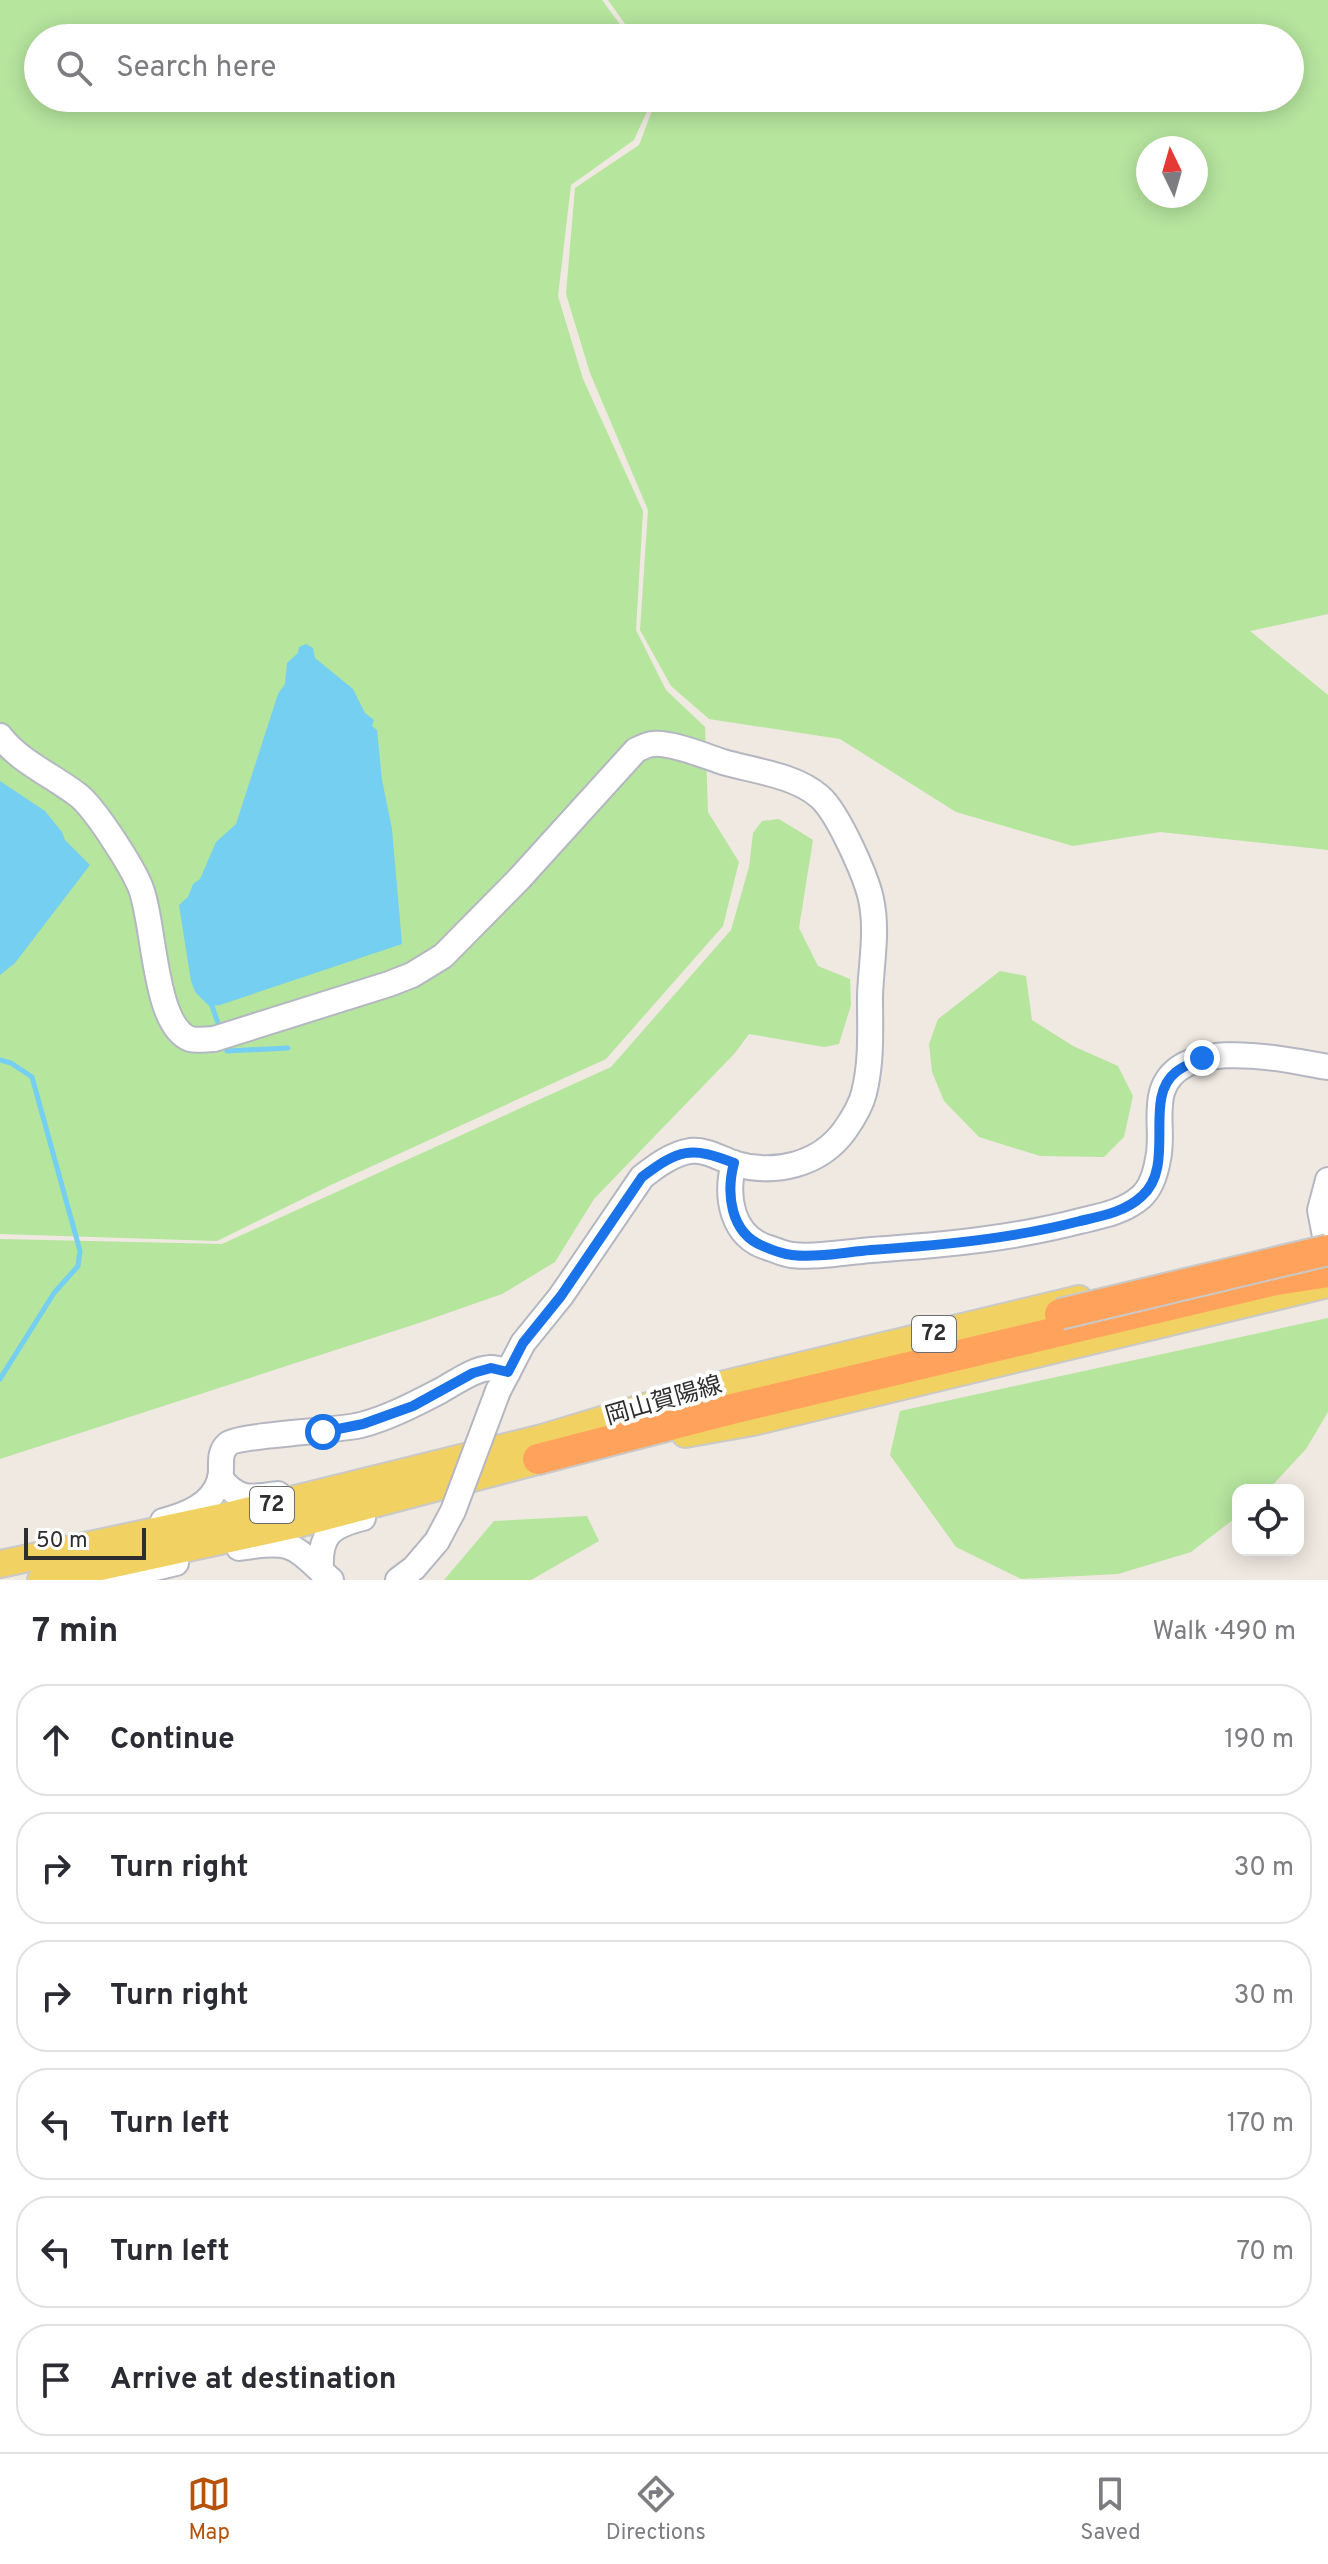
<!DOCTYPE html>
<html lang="en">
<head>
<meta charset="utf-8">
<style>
  body { margin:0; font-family:Overpass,"Noto Sans JP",sans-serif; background:#f2f2f3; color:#2b2b33 }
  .controls { position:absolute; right:24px; bottom:24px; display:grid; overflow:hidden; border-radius:16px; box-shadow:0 4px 20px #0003 }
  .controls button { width:72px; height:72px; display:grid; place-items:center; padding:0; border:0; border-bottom:2px solid #e1e1e2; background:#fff; color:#2b2b33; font:40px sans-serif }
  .compass { position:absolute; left:1136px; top:136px; width:72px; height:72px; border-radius:50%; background:#fff; box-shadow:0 4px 20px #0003; rotate:355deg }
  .scale { position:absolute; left:24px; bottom:20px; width:122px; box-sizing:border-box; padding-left:8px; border:4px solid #2e2e2e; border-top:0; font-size:22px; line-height:28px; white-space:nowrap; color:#2e2e2e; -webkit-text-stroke:6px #fff; paint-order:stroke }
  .stop { position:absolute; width:24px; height:24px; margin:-18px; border:6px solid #1a73e8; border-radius:50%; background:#fff }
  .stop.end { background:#1a73e8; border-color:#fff; box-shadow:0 2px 8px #0008 }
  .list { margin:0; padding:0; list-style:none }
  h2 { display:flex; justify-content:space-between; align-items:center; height:104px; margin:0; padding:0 32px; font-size:34px }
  h2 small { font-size:26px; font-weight:400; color:#7c7c81 }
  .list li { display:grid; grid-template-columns:52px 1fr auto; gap:24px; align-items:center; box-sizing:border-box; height:112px; margin:0 16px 16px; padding:0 16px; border:2px solid #e1e1e2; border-radius:32px }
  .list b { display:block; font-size:30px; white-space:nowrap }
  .list em { font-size:26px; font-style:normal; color:#7c7c81 }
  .icon { flex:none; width:44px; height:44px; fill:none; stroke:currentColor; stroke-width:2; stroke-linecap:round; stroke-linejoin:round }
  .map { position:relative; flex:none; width:1328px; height:1580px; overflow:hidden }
  .search { position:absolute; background:#fff; box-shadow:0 4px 20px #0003; left:24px; right:24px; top:24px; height:88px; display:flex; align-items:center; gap:20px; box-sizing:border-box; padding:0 28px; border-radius:44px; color:#7c7c81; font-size:30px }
  .sheet { height:872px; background:#fff }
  nav { display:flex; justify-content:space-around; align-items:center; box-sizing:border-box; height:112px; border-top:2px solid #e1e1e2; background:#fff; font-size:22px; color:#7c7c81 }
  nav a { display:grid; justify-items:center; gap:4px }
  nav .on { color:#b45309 }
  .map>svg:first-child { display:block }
</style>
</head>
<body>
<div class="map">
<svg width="1328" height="1580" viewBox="0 0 1328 1580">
  <rect width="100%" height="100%" fill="#efe9e1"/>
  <g fill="#b6e59e" fill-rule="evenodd">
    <path d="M0 0H602L630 38H38V98H653L634 140 571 185 558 296 583 379 643 511 636 630 666 690 705 727 708 812 739 862 723 926 606 1059 333 1184 217 1241 0 1234Z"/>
    <path d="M608 0H1328V614L1250 631 1328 695V850L1160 832 1073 846 956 812 840 739 709 719 671 686 640 630 648 510 590 373 566 294 575 188 639 145 657 98H1290V38H635ZM1196 148V196H1148V148Z"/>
    <path d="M779 819 813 840 799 928 818 966 850 979 851 1005 839 1044 824 1047 749 1034 735 1053 594 1199 555 1262 502 1294 422 1322 0 1459V1239L222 1244 611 1067 731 930 749 867 753 833 762 821Z"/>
    <path d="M1000 971 1026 976 1032 1020 1073 1046 1118 1066 1133 1096 1124 1137 1104 1157 1040 1156 979 1137 944 1101 932 1072 929 1044 938 1019Z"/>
    <path d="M1328 1318V1412L1306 1449 1268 1490H1238V1516L1191 1552 1118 1574 1021 1579 956 1547 890 1455 900 1411Z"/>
    <path d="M587 1516 599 1541 531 1580H444L494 1521Z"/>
  </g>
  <g fill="#75cff0">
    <path d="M306 644 313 648 315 658 353 689 365 713 374 720 372 726 377 730 382 780 392 829 402 944 220 1005 209 1006 195 992 191 981 179 905 188 897 193 884 200 879 216 842 236 824 278 694 285 684 287 663 298 653 299 647Z"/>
    <path d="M0 781 45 811 62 832 65 840 90 865 15 963 0 975Z"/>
  </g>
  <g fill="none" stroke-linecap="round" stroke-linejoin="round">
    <g stroke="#75cff0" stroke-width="5">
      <path d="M211 1003 220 1029"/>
      <path d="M226 1047 227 1051 288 1048"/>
      <path d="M0 1060 11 1063 32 1077 80 1251 78 1266 54 1293 0 1379"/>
    </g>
    <defs>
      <g id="secondary">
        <path d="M0 736C20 762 52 775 78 795 95 808 131 865 140 886 155 922 153 1025 190 1039 197 1041 207 1039 214 1039L389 984 412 975 443 956 519 879 636 750C641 748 648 744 653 744 671 742 705 756 723 762 754 771 795 775 820 797 838 813 866 876 871 899 878 931 871 964 870 996 870 1029 872 1061 864 1093 861 1105 852 1120 845 1130 820 1165 775 1175 736 1164 721 1159 706 1149 690 1151 672 1154 656 1166 642 1177L561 1296 523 1343 498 1391"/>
        <path d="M734 1163C725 1196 731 1237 769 1248 776 1250 784 1254 792 1255 817 1258 846 1252 871 1250 942 1245 1011 1239 1080 1221 1101 1216 1124 1212 1141 1197 1151 1188 1156 1171 1158 1159 1163 1137 1156 1113 1162 1092 1180 1034 1285 1060 1328 1067"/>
        <path d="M1328 1180 1320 1210 1328 1252"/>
        <path d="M220 1478C238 1501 251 1498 278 1494"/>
        <path d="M163 1521C186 1515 213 1505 220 1479 223 1467 217 1454 228 1444 239 1435 337 1431 361 1425 388 1418 415 1404 440 1391 455 1383 473 1369 490 1368 495 1367 502 1370 508 1372"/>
        <path d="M239 1548C294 1539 292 1545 331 1580"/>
        <path d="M321 1571C319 1535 330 1526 363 1518"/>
        <path d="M78 1576 114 1578 176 1563"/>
        <path d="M398 1580 414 1568 437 1541"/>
      </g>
      <g id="primary">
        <path d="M685 1434 753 1422 1324 1285"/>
        <path d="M0 1564 226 1516 542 1438 704 1389 1079 1299"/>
        <path d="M41 1580 298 1524 556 1456"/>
      </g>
      <path id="highway" d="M538 1459 732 1409 1271 1281 1328 1272"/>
    </defs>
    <use href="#secondary" stroke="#b4b7c1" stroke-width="28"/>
    <use href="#primary" stroke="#c9c9c9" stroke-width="30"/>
    <use href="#highway" stroke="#c9c9c9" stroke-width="34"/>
    <use href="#secondary" stroke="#fff" stroke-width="24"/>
    <use href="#primary" stroke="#f2d163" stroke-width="26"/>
    <use href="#highway" stroke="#ffa35c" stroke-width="30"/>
    <defs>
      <path id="secondary-bridge" d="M437 1541 453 1511 498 1391"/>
      <path id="highway-bridge" d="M1060 1314 1328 1250"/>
    </defs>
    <use href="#secondary-bridge" stroke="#b4b7c1" stroke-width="28" stroke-linecap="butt"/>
    <use href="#highway-bridge" stroke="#c9c9c9" stroke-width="34" stroke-linecap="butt"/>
    <use href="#secondary-bridge" stroke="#fff" stroke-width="24"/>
    <use href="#highway-bridge" stroke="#ffa35c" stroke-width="30"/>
  </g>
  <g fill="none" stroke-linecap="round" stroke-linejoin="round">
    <path stroke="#1a73e8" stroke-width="10" d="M323 1432 363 1424 413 1406 473 1373 491 1368 508 1372 523 1343 561 1296 642 1177C679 1149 691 1146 734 1163 726 1193 730 1233 763 1246 772 1250 783 1254 792 1255 817 1258 846 1252 871 1250 942 1245 1011 1239 1080 1221 1102 1216 1125 1212 1142 1196 1177 1165 1142 1098 1176 1072 1183 1066 1194 1062 1202 1058"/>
  </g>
  <g text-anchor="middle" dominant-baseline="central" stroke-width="8" stroke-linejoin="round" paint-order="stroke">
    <g fill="#fff" stroke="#6d6d6d" stroke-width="2">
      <rect x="912" y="1316" width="44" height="36" rx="6"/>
      <rect x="250" y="1487" width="44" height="36" rx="6"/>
    </g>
    <g font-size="22" font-weight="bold" fill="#2e2e2e">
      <text x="934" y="1334">72</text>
      <text x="272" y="1505">72</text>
    </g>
    <g font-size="24" fill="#2e2e2e" stroke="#fff">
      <text transform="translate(664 1402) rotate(-16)">岡山賀陽線</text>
    </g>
  </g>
</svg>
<div class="controls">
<button><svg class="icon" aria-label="locate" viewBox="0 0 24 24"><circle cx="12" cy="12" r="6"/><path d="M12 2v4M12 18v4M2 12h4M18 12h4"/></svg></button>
</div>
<svg class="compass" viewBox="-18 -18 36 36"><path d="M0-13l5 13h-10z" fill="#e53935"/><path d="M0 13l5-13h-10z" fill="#7c7c81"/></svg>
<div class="scale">50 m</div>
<div class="stop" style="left:323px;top:1432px"></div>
<div class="stop end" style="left:1202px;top:1058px"></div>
<div class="search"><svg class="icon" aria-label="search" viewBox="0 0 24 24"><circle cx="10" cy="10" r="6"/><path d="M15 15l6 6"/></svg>Search here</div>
</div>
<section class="sheet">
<h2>7 min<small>Walk · 490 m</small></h2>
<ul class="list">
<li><svg class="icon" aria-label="ahead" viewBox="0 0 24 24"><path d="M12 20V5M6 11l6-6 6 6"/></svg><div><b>Continue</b></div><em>190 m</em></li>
<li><svg class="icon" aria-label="right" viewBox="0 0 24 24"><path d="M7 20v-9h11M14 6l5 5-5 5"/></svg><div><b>Turn right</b></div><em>30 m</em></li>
<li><svg class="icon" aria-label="right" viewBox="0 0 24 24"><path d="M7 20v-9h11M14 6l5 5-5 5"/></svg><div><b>Turn right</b></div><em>30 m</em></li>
<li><svg class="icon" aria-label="left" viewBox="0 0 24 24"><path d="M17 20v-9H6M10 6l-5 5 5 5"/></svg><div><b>Turn left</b></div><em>170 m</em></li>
<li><svg class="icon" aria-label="left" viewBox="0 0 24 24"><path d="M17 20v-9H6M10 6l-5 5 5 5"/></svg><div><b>Turn left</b></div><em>70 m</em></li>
<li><svg class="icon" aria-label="arrive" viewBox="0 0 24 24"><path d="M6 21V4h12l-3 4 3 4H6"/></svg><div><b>Arrive at destination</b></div></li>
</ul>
</section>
<nav>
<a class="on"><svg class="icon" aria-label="map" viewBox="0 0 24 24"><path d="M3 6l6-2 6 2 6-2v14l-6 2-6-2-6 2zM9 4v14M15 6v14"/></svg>Map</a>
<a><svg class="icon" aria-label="directions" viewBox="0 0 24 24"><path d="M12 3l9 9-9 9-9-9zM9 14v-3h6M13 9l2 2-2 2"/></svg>Directions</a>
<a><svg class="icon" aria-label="saved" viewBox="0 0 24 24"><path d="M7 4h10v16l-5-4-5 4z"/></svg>Saved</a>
</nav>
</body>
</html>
